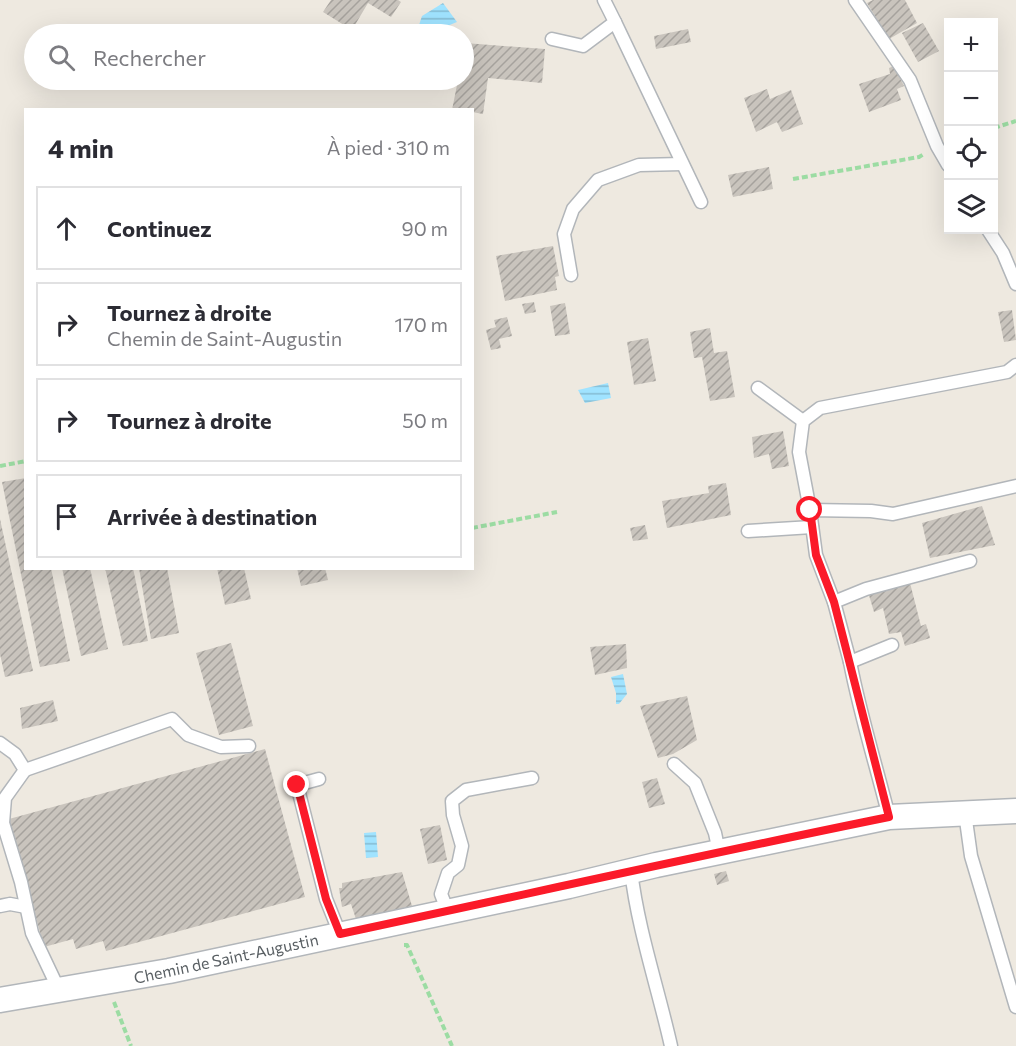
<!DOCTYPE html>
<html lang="fr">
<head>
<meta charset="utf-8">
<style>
  body { margin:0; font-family:Commissioner,sans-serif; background:#f7f7f7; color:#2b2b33 }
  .controls { position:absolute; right:18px; top:18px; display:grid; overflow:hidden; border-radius:0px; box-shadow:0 6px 24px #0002 }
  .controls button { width:54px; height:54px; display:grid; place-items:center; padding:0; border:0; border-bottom:2px solid #e1e1e2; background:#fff; color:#2b2b33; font:30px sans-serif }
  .stop { position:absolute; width:18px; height:18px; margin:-14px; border:4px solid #fb1a29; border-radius:50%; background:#fff }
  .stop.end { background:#fb1a29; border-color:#fff; box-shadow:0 2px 6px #0008 }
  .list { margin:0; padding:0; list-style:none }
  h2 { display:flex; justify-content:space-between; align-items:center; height:78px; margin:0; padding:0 24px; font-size:26px }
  h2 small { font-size:20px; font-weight:400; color:#7c7c81 }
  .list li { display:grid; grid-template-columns:39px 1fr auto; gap:18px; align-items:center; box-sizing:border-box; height:84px; margin:0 12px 12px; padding:0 12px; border:2px solid #e1e1e2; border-radius:0px }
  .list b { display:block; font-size:22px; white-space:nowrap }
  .list p { margin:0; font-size:20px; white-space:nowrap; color:#7c7c81 }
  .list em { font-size:20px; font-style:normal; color:#7c7c81 }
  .icon { flex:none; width:33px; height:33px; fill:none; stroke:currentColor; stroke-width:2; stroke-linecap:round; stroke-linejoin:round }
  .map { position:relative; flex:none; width:1016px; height:1046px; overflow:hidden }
  .search { position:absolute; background:#fff; box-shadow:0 6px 24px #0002; left:24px; top:24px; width:450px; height:66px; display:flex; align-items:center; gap:15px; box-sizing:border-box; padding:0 21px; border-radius:33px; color:#7c7c81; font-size:22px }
  .panel { position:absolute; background:#fff; box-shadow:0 6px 24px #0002; left:24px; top:108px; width:450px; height:462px; border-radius:0px }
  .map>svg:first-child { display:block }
</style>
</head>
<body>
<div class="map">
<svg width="1016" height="1046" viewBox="0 0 1016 1046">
  <defs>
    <pattern id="water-rules" width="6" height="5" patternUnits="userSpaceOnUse" patternTransform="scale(1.5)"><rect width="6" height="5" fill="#a0e3ff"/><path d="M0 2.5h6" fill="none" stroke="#85bbd2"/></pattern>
    <pattern id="building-hatch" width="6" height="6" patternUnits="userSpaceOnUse" patternTransform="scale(1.5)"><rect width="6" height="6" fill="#c9c4bd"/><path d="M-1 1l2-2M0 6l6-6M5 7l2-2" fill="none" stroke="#a6a29d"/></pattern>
  </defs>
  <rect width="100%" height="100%" fill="#eee9e0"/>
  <g fill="url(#water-rules)">
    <path d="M443 3 457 22 440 29 437 34H416L422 16Z"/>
    <path d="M608 383 611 398 585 403 578 390Z"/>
    <path d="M623 674 627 694 619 704H616V693L611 677Z"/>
    <path d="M376 832 378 857 366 858 364 833Z"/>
  </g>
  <g fill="url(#building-hatch)">
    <path d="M331 0H398L401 2 391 17 368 3 352 30 323 12Z"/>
    <path d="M873 0H905L917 23 889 39 867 3Z"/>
    <path d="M923 23 939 51 918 62 902 33Z"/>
    <path d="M688 29 691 42 656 49 654 36Z"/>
    <path d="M465 43 545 49 542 83 488 78 483 114 472 112V110H452L458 80H464Z"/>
    <path d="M894 66 904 86 897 89 901 100 869 112 859 84 890 74 889 68Z"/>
    <path d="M767 89 770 99 791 90 803 124 782 132 777 122 756 132 744 98Z"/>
    <path d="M769 167 773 189 733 197 728 175Z"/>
    <path d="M553 246 559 276 555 277 557 290 505 301 496 256Z"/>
    <path d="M534 302 536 312 525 314 522 304Z"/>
    <path d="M565 303 570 334 555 336 550 306Z"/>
    <path d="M1012 310 1016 340 1004 342 998 312Z"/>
    <path d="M507 317 512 336 499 339 501 348 491 350 486 330 496 327 494 320Z"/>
    <path d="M710 328 714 353 727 351 735 397 710 401 702 357 694 358 690 332Z"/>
    <path d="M648 338 656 381 634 385 627 342Z"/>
    <path d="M783 431 789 466 772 469 769 454 754 458 752 437Z"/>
    <path d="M26 478V568H51L70 661 40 667 2 482Z"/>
    <path d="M726 483 731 515 667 528 662 501 709 493 708 486Z"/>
    <path d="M982 506 995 545 930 558 922 523Z"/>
    <path d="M0 519 33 671 5 677 0 654Z"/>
    <path d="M645 525 648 539 633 541 630 528Z"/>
    <path d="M62 568H90L108 649 81 656Z"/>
    <path d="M105 568H133L148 641 123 646Z"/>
    <path d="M139 568H167L179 633 151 639Z"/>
    <path d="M217 568H244L251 599 225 605Z"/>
    <path d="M297 568H325L328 580 301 586Z"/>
    <path d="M909 579 921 626 926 624 930 638 905 646 901 632 889 634 883 608 874 612 868 592Z"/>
    <path d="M231 643 253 726 219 735 196 653Z"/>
    <path d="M626 644 627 668 595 675 590 647Z"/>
    <path d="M687 696 697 740 673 754 658 758 640 706Z"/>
    <path d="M53 700 58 721 22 729 20 708Z"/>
    <path d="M265 749 305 897 106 951 103 941 76 949 73 939 44 947 9 819Z"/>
    <path d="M657 778 665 804 649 808 642 782Z"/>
    <path d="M440 825 447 860 428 864 420 829Z"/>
    <path d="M726 871 729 881 717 885 714 874Z"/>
    <path d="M402 872 412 906 356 919 351 904 342 907 339 888H342V883Z"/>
  </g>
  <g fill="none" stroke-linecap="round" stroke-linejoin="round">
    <defs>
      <g id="service">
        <path d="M855 0 910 80 937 146 948 165"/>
        <path d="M615 22 701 202"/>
        <path d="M552 39 583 46 615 22 604 0"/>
        <path d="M988 230 1003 253 1016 284"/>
        <path d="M571 275 564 234 573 209 598 180 639 165 682 164"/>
        <path d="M758 388 803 421"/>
        <path d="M810 510 799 452 803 421 820 408 1007 372 1016 365"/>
        <path d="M748 531 812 527"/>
        <path d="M834 602 816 555 810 510 871 511 893 514 1016 486"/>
        <path d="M850 662 834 602 866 589 970 561"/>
        <path d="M0 743 15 754 25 770 5 798 3 823 21 882 32 933 59 990"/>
        <path d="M674 764 695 783 715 833 719 852"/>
        <path d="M25 770 172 719 188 735 221 747 249 746"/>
        <path d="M319 779 297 785 326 899 340 934"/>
        <path d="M965 813 971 856 1016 1007"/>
        <path d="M889 817C876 765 860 714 850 662L892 645"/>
        <path d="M631 871C638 930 658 988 671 1046"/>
        <path d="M0 906 10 904 26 907"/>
        <path d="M448 912 441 894 448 873 458 865 462 846 453 815 452 801 466 790 532 778"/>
      </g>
      <path id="minor" d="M0 1000 169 971 569 886 656 865 889 817 1016 811"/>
    </defs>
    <use href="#service" stroke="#b2b6ba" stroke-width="15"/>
    <use href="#minor" stroke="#b2b6ba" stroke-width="27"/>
    <g stroke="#9cdca3" stroke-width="4" stroke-dasharray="6 3" stroke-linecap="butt">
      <path d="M994 128 1016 121"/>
      <path d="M793 179 919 157 924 154"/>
      <path d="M0 466 26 461"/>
      <path d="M472 528 557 512"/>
      <path d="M404 945H407L452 1046"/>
      <path d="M114 1002 131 1046"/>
    </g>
    <use href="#service" stroke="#fff" stroke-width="12"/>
    <use href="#minor" stroke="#fff" stroke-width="24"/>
  </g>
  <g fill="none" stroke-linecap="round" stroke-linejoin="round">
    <path stroke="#fb1a29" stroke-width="8" d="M297 785 326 899 340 934C523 895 706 854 889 817L834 602 816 555 810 510"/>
  </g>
  <g text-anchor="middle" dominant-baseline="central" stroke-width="4.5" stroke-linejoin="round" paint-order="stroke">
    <g font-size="16" fill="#595f63" stroke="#fff">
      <text transform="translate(226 958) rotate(-12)">Chemin de Saint-Augustin</text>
    </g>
  </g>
</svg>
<div class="controls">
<button>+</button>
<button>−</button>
<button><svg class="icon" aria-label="locate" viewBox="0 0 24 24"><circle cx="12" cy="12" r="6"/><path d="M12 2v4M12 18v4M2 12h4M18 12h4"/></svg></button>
<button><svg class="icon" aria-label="layers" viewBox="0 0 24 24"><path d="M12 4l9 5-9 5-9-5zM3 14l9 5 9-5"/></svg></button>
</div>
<div class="stop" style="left:810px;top:510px"></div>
<div class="stop end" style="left:297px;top:785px"></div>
<div class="search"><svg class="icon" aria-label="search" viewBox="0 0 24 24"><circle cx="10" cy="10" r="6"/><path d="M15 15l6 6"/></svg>Rechercher</div>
<section class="panel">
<h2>4 min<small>À pied · 310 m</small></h2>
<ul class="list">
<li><svg class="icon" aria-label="ahead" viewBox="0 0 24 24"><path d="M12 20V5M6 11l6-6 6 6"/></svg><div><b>Continuez</b></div><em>90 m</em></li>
<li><svg class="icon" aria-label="right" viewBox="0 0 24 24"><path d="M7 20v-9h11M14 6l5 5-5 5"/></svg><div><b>Tournez à droite</b><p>Chemin de Saint-Augustin</p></div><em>170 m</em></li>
<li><svg class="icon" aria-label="right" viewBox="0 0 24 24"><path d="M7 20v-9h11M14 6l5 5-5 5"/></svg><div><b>Tournez à droite</b></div><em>50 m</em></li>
<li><svg class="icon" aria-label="arrive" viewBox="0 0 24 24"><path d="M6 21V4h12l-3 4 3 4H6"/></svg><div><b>Arrivée à destination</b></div></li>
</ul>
</section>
</div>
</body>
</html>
